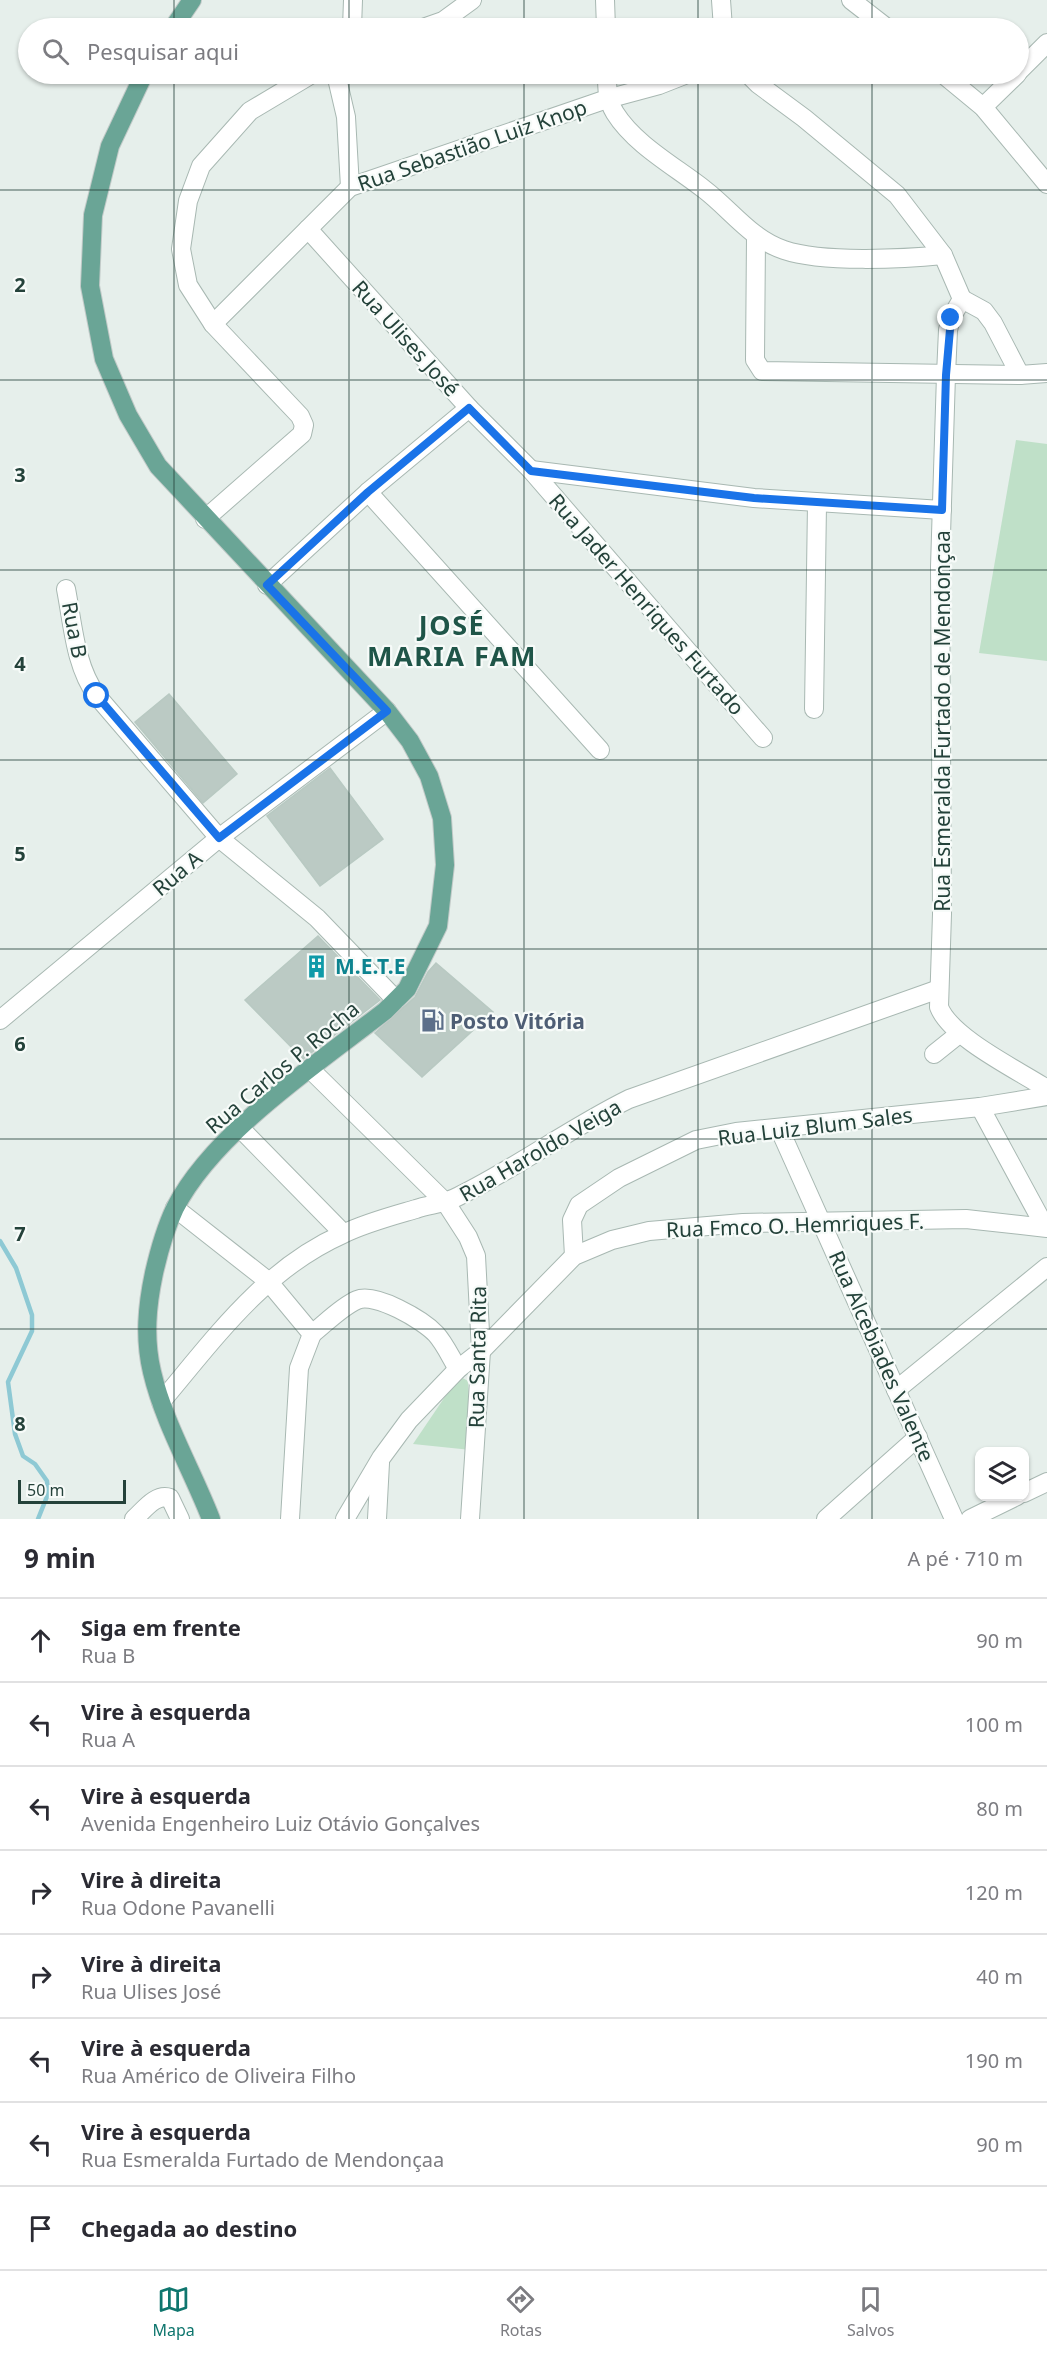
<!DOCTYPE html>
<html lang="pt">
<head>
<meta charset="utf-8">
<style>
  body { margin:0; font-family:"Noto Sans",sans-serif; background:#f7f7f7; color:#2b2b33 }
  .controls { position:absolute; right:18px; bottom:18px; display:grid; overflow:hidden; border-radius:12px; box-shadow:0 2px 4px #0004 }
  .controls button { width:54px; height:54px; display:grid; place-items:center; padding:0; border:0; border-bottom:2px solid #e1e1e2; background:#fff; color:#2b2b33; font:30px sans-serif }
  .scale { position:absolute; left:18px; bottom:15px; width:108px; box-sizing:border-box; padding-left:6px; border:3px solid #24423a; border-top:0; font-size:16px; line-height:21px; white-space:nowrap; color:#24423a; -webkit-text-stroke:4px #f7fbf9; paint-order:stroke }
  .stop { position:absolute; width:18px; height:18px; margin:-14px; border:4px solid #1a73e8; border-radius:50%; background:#fff }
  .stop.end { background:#1a73e8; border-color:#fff; box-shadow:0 2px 6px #0008 }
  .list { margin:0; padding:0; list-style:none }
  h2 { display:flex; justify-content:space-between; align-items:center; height:78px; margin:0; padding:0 24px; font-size:26px }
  h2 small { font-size:20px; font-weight:400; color:#7c7c81 }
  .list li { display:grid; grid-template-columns:39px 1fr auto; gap:18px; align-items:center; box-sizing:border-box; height:84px; padding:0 24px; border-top:2px solid #e1e1e2 }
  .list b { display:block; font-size:22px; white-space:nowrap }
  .list p { margin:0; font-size:20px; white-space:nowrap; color:#7c7c81 }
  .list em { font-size:20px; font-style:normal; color:#7c7c81 }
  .icon { flex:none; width:33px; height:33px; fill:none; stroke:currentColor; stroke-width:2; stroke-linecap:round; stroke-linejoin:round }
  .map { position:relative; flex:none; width:1047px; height:1519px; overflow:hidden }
  .search { position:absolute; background:#fff; box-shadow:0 2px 4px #0004; left:18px; right:18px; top:18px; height:66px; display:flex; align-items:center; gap:15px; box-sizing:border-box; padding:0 21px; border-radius:33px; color:#7c7c81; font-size:22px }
  .sheet { height:750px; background:#fff }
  nav { display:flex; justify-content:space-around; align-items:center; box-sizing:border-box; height:84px; border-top:2px solid #e1e1e2; background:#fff; font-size:16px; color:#7c7c81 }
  nav a { display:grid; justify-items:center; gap:3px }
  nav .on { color:#0f766e }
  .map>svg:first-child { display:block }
</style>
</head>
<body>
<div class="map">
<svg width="1047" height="1519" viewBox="0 0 1047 1519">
  <rect width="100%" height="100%" fill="#e6efeb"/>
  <g fill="#bfe0c8">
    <path d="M1016 440 1047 444V661L979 653Z"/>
    <path d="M459 1376 468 1381 471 1450 413 1444Z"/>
  </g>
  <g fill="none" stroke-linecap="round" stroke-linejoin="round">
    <path stroke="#8ec9d4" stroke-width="4.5" d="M0 1241 16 1268 32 1315V1331L8 1382 15 1434 23 1456 35 1464 47 1481 48 1494 38 1519"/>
  </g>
  <g fill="#bbcac4" stroke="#b8c9c2" stroke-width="1.5">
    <path d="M169 694 237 774 203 803 135 722Z"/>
    <path d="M330 768 383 839 320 886 267 816Z"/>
    <path d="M318 936 380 1000 303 1059 245 1000Z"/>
    <path d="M436 963 493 1012 422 1077 375 1033 415 997 428 972Z"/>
  </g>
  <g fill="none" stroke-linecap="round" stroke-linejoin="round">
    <defs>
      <g id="minor">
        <path d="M605 0 606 28"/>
        <path d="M721 0 723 28"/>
        <path d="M851 0 887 28"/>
        <path d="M352 28 353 0"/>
        <path d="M423 28 443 21 472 0"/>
        <path d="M1018 72 1047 43"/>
        <path d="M336 74 346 117 350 187"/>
        <path d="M607 74C607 88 607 100 615 113 635 145 676 167 705 190 731 210 751 239 784 250 822 263 903 259 943 255"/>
        <path d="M748 74 758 84 804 118 897 195 943 255 962 299"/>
        <path d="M943 74 983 107 1047 184"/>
        <path d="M983 107 1017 74"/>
        <path d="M308 229 469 408 531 470 763 738"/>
        <path d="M756 237 755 360 762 371 1020 375 1047 373"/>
        <path d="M962 299 951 318 948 330 946 375 940 567 942 914 939 1007C951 1038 1018 1070 1047 1089"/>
        <path d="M962 299 984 311 993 323 1020 375"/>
        <path d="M213 324 350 187 607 99 659 85 687 74"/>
        <path d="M531 470 754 498 942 510"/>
        <path d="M368 492 600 750"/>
        <path d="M205 519 302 434 304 425 300 416 213 324 188 285 181 249 188 201 201 166 250 111 312 74"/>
        <path d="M267 585 368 492 469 408"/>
        <path d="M66 589C73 625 75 666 97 696L219 838 317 918 396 1000"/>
        <path d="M814 709 817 504"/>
        <path d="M0 1020 219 838 387 711"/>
        <path d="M934 1054 959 1034"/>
        <path d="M310 1069 446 1203 468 1237 476 1256 481 1351 470 1519"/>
        <path d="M980 1107 1045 1227"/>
        <path d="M239 1127 343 1233"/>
        <path d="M779 1128 954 1519"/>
        <path d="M175 1208 268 1281 312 1334 299 1368 290 1519"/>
        <path d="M574 1256 572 1220 579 1205 619 1178 696 1140 736 1132 980 1107 1047 1096"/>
        <path d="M312 1334C326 1323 341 1307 357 1300 375 1292 423 1320 436 1334 445 1344 451 1358 458 1369"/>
        <path d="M896 1390 1047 1267"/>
        <path d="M161 1402C215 1338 264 1269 343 1234 365 1223 392 1216 416 1209 431 1204 445 1204 459 1196 518 1167 570 1128 629 1099L939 989"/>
        <path d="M1024 1493 1047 1482"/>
        <path d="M134 1519C144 1510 156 1493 170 1498L180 1519"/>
        <path d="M345 1519 381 1458 409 1420 458 1369 481 1351 574 1256 612 1240 649 1231 743 1223 966 1219 1047 1228"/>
        <path d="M377 1519 380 1463"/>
        <path d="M826 1519 918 1437"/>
        <path d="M970 1519 1017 1496"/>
      </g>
      <g id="major">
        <path d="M173 28 192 0"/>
        <path d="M144 74 110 146 93 215 90 286 104 359 128 415 158 466 387 711 410 741 429 776 442 818 445 865 438 926 407 989 385 1011C318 1063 213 1133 175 1208 165 1229 159 1251 154 1273 147 1306 144 1338 152 1372 164 1423 192 1470 211 1519"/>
      </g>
    </defs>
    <use href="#minor" stroke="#a8b8b2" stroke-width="20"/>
    <use href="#major" stroke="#c2cac8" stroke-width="20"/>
    <use href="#minor" stroke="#fff" stroke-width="18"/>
    <use href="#major" stroke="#6aa596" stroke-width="18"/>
  </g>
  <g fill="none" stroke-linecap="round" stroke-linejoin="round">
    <path stroke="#1a73e8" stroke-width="8" d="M97 696 219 838 387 711 267 585 368 492 469 408 531 471 754 498 942 510 946 375 951 318"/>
  </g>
  <path fill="none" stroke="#24423a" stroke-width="1.5" stroke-opacity="0.55" d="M174 0V28M349 0V28M524 0V28M698 0V28M872 0V28M174 74V1519M349 74V1519M524 74V1519M698 74V1519M872 74V1519M0 190H1047M0 380H1047M0 570H1047M0 760H1047M0 949H1047M0 1139H1047M0 1329H1047"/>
  <defs>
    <symbol id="building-bare" viewBox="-9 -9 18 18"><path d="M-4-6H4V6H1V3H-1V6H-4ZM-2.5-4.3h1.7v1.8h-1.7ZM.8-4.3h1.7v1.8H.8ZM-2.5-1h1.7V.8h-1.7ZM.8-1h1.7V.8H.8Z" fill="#0f9aa8" stroke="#f7fbf9" stroke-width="2.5" paint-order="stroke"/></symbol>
    <symbol id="fuel-bare" viewBox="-9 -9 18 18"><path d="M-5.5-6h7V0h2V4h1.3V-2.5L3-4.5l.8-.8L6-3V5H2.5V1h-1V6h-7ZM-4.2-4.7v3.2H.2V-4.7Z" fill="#5c6f8a" stroke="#f7fbf9" stroke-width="2.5" paint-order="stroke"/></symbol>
  </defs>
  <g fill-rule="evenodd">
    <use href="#building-bare" x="300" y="950" width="33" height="33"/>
    <use href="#fuel-bare" x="416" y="1004" width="33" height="33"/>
  </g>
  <g text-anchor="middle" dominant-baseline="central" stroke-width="4.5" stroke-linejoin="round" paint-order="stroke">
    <g font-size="21" fill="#24423a" stroke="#f7fbf9">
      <text transform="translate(472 145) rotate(-19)">Rua Sebastião Luiz Knop</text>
      <text transform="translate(406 338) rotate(48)">Rua Ulises José</text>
      <text transform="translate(647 604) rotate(49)">Rua Jader Henriques Furtado</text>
      <text transform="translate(75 630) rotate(79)">Rua B</text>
      <text transform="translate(942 721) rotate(-90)">Rua Esmeralda Furtado de Mendonçaa</text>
      <text transform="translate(177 873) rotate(-40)">Rua A</text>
      <text transform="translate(282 1067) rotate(-40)">Rua Carlos P. Rocha</text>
      <text transform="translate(815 1126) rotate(-7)">Rua Luiz Blum Sales</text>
      <text transform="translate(540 1150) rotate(-30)">Rua Haroldo Veiga</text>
      <text transform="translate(795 1225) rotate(-2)">Rua Fmco O. Hemriques F.</text>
      <text transform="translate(882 1356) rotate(66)">Rua Alcebiades Valente</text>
      <text transform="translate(477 1357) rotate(-89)">Rua Santa Rita</text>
    </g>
    <g font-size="21" font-weight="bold" fill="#0d838f" stroke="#f7fbf9" text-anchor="start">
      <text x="335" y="966">M.E.T.E</text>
    </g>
    <g font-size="21" font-weight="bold" fill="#4e5e75" stroke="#f7fbf9" text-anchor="start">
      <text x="450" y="1021">Posto Vitória</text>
    </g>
    <g font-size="27" font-weight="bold" letter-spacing="1.5" fill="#1f5548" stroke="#f7fbf9">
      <text x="452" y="624">JOSÉ<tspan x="452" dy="31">MARIA FAM</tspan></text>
    </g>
  </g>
  <g font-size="20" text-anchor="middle" font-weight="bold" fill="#24423a" stroke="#f7fbf9" stroke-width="4.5" stroke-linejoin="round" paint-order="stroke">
    <text x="20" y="292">2</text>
    <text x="20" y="482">3</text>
    <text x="20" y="671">4</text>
    <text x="20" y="861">5</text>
    <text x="20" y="1051">6</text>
    <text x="20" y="1241">7</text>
    <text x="20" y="1431">8</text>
  </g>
</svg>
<div class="controls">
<button><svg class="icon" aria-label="layers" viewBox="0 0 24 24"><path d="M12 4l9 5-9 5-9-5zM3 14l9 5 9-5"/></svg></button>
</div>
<div class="scale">50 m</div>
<div class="stop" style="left:97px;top:696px"></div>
<div class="stop end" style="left:951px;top:318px"></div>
<div class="search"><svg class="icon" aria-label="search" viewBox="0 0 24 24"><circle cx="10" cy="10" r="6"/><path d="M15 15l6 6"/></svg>Pesquisar aqui</div>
</div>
<section class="sheet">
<h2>9 min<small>A pé · 710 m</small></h2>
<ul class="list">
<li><svg class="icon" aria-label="ahead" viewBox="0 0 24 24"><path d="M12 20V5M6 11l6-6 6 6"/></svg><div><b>Siga em frente</b><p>Rua B</p></div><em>90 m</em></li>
<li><svg class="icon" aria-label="left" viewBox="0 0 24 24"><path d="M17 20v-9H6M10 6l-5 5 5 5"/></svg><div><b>Vire à esquerda</b><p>Rua A</p></div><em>100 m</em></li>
<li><svg class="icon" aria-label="left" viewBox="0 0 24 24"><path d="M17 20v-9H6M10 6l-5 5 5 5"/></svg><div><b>Vire à esquerda</b><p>Avenida Engenheiro Luiz Otávio Gonçalves</p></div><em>80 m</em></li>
<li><svg class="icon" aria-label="right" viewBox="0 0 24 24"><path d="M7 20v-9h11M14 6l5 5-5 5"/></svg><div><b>Vire à direita</b><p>Rua Odone Pavanelli</p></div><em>120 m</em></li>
<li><svg class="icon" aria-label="right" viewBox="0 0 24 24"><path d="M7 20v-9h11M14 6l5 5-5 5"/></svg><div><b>Vire à direita</b><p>Rua Ulises José</p></div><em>40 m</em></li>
<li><svg class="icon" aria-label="left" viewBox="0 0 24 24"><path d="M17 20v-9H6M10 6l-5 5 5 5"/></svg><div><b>Vire à esquerda</b><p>Rua Américo de Oliveira Filho</p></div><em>190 m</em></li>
<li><svg class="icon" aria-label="left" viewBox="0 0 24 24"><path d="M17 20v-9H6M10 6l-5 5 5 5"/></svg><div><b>Vire à esquerda</b><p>Rua Esmeralda Furtado de Mendonçaa</p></div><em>90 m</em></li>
<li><svg class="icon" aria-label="arrive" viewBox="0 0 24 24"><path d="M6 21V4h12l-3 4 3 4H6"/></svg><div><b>Chegada ao destino</b></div></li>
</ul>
</section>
<nav>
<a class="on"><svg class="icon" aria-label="map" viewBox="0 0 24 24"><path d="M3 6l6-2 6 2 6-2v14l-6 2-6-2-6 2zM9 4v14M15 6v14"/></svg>Mapa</a>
<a><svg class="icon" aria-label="directions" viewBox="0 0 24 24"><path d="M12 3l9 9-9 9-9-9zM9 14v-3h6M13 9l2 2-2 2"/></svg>Rotas</a>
<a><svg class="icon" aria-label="saved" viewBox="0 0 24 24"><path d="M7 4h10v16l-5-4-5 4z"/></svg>Salvos</a>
</nav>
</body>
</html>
